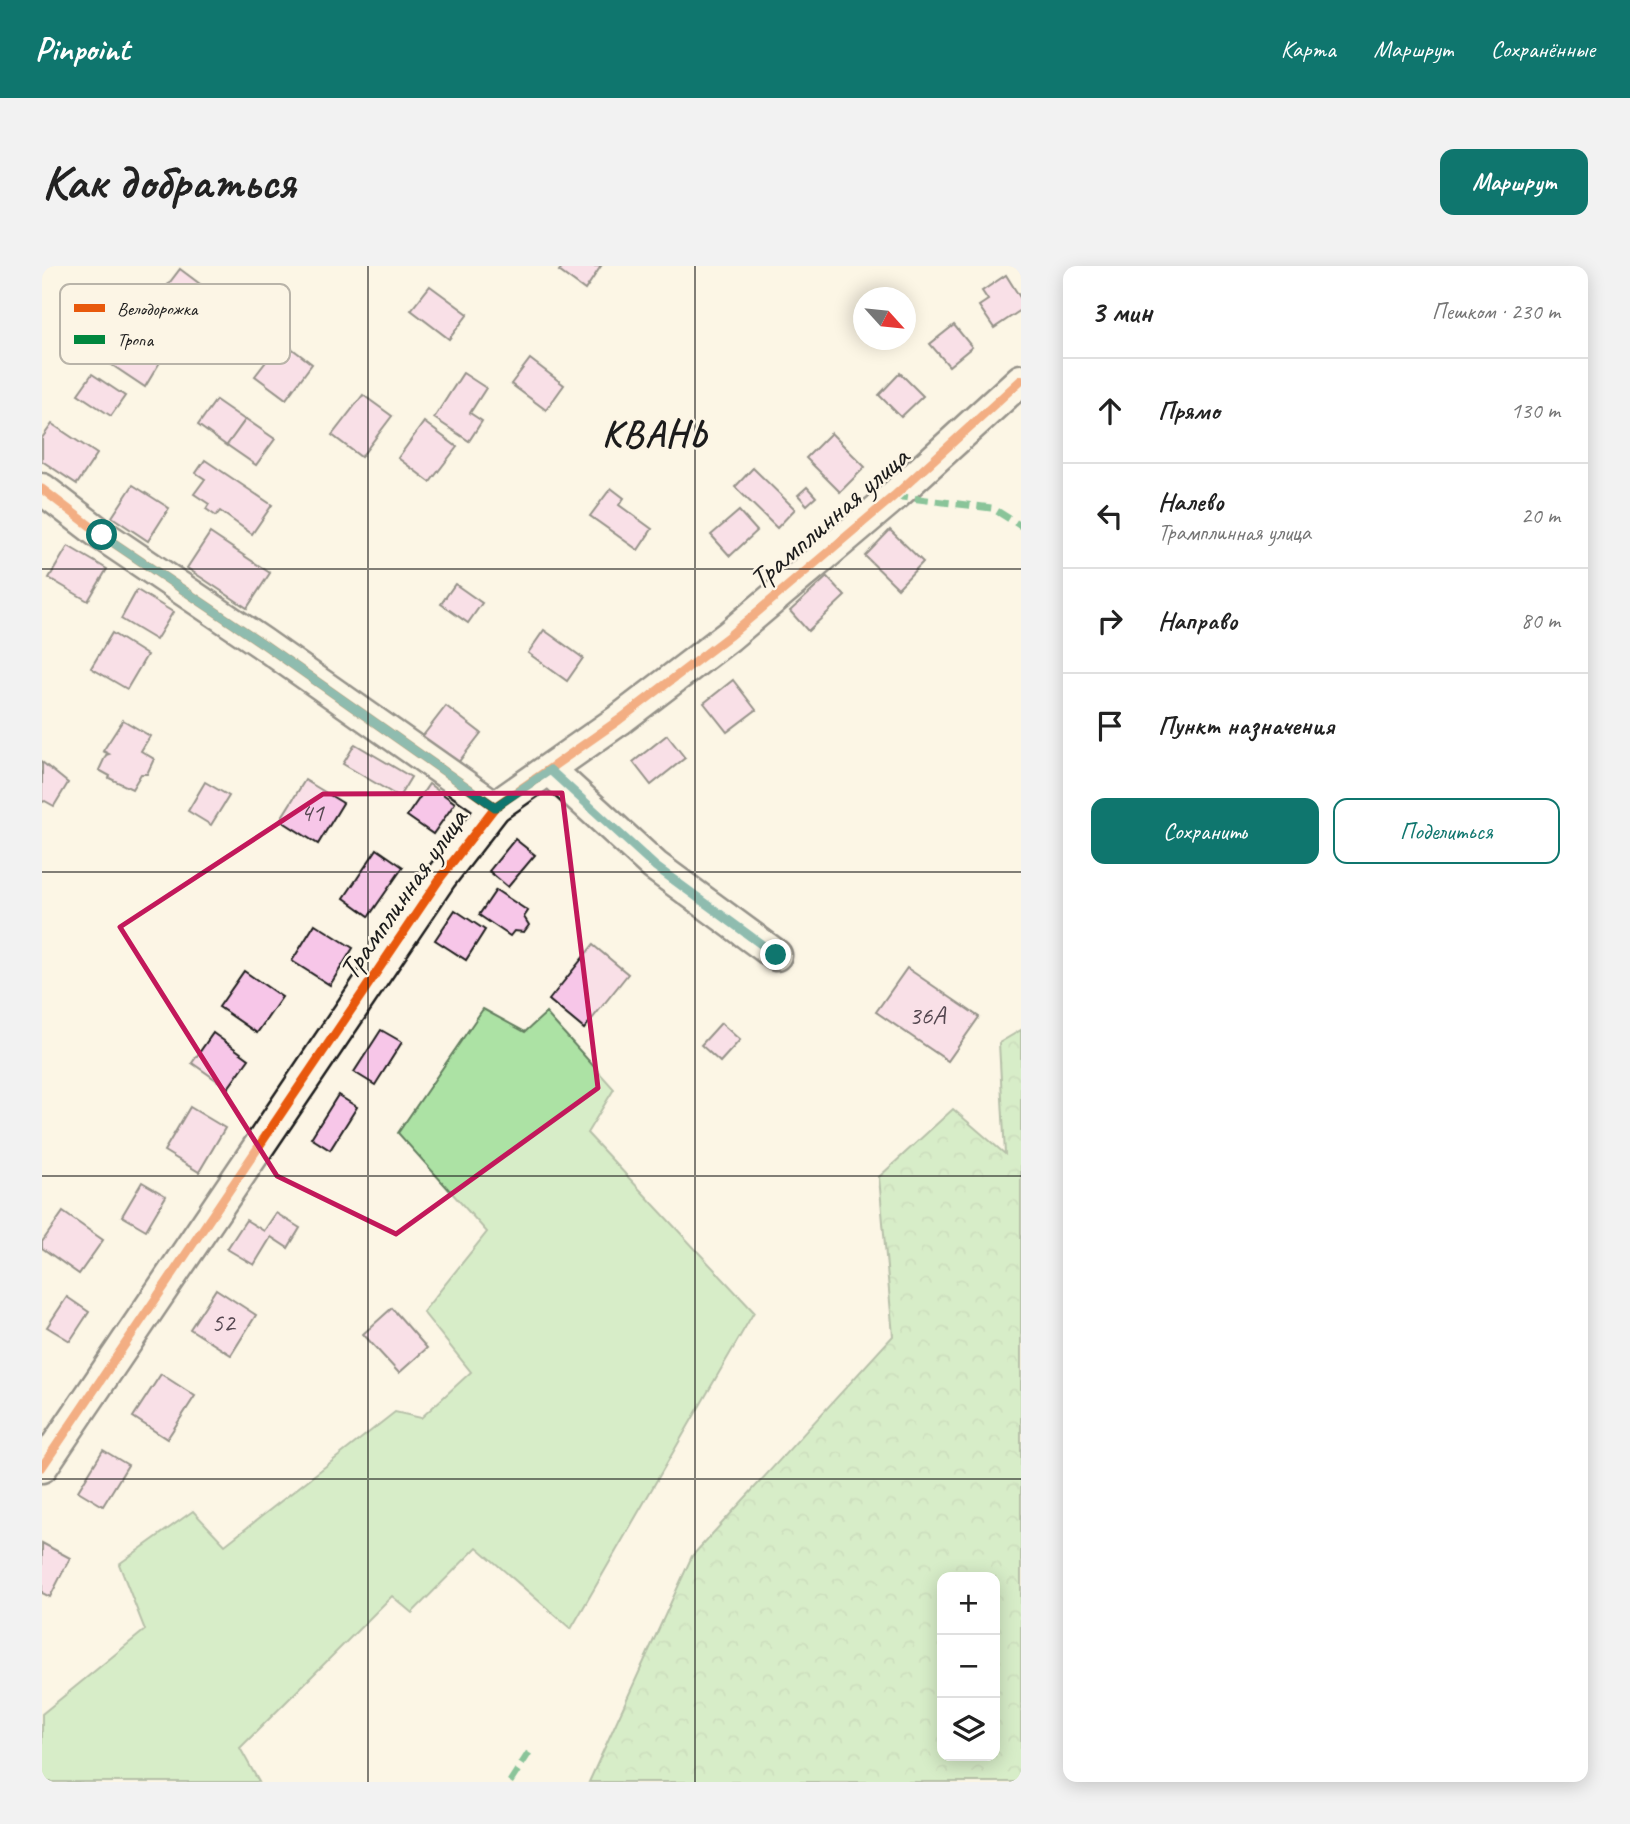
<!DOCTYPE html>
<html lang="ru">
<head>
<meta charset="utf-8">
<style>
  body { margin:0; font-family:Caveat,sans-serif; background:#f2f2f2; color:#222 }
  .controls { position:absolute; right:21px; bottom:21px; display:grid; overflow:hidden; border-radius:14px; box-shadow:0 4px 18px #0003 }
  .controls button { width:63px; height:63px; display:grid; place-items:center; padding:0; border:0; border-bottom:2px solid #e0e0e0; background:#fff; color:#222; font:35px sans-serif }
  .compass { position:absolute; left:811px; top:21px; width:63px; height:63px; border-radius:50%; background:#fff; box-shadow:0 4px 18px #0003; rotate:117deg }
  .stop { position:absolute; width:21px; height:21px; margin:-16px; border:5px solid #0f766e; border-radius:50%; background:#fff }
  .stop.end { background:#0f766e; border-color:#fff; box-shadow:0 2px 7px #0008 }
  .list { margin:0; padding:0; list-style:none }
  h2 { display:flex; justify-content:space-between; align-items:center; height:91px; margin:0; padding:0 28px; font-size:30px }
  h2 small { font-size:23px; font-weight:400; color:#767676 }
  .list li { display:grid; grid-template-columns:46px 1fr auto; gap:21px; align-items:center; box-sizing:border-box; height:105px; padding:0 28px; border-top:2px solid #e0e0e0 }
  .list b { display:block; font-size:26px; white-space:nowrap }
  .list p { margin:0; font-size:23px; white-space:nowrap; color:#767676 }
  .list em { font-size:23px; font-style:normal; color:#767676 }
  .actions { display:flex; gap:14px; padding:21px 28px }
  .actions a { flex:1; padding:16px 0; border:2px solid #0f766e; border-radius:14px; text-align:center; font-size:24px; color:#0f766e }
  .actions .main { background:#0f766e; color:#fff }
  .icon { flex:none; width:38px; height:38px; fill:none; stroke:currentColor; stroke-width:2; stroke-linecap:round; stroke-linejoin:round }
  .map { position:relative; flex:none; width:979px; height:1516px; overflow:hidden; border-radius:14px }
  header { display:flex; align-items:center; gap:42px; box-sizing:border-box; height:98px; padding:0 35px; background:#0f766e; color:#fff }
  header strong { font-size:33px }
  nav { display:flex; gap:38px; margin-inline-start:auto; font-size:24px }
  .intro { display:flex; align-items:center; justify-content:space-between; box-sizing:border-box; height:168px; padding:0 42px }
  h1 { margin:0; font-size:49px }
  .button { padding:18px 32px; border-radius:14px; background:#0f766e; color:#fff; font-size:24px; font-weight:700 }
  main { display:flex; gap:42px; padding:0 42px }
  aside { flex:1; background:#fff; border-radius:14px; box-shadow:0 4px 18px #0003 }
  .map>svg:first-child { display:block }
</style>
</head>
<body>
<header>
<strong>Pinpoint</strong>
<nav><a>Карта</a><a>Маршрут</a><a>Сохранённые</a></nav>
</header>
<div class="intro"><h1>Как добраться</h1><a class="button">Маршрут</a></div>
<main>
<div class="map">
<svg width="979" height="1516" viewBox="0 0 979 1516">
  <defs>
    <pattern id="forest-crowns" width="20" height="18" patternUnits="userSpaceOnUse" patternTransform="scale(1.75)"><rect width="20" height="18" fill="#ace2a4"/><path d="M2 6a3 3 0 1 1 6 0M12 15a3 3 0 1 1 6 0" fill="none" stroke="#93c18d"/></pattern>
  </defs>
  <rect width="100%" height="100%" fill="#fcf5e5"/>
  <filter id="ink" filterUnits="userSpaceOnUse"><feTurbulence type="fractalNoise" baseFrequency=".0143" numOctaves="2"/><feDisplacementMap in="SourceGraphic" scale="14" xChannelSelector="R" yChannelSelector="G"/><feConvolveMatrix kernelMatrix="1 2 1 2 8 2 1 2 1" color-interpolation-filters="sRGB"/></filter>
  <g filter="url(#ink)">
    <path fill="#ace2a4" stroke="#647f60" stroke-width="2" d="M441 743 483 766 504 747 572 823 545 867 712 1046 529 1363 435 1281 370 1347 350 1330 198 1482 217 1516H0V1448L103 1364 77 1298 151 1245 183 1279 353 1146 379 1152 429 1106 381 1046 445 966 356 867Z"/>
    <path fill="url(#forest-crowns)" stroke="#647f60" stroke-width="2" fill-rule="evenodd" d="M979 764V1516H547L650 1290 851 1070 837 911 911 843 963 888 957 777ZM900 1311H953V1490H900Z"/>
    <g fill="#f7c6e8" stroke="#1c1c1c" stroke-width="2">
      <path d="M521 0H559L543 24 517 5Z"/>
      <path d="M138 3 166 24 137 62 109 41Z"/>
      <path d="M964 9 979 33V44L952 62 937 40 946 34 940 25Z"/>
      <path d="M388 20 426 48 407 73 369 44Z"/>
      <path d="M58 57 118 96 103 121 43 81Z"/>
      <path d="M912 59 930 81 907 100 888 78Z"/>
      <path d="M240 75 270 98 244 133 213 110Z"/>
      <path d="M488 93 522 119 504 144 469 118Z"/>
      <path d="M421 107 444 122 428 147 440 155 427 175 392 152Z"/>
      <path d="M858 107 881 130 859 151 837 129Z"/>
      <path d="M50 108 83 130 69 150 36 128Z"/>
      <path d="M321 129 350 150 319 191 290 169Z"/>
      <path d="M174 134 203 154 185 180 156 159Z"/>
      <path d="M204 153 233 173 214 199 185 179Z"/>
      <path d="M382 156 415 181 388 216 356 192Z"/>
      <path d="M10 158 55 188 35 218 0 195V172Z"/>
      <path d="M789 167 823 201 798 226 764 192Z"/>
      <path d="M163 194 230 239 210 268 178 245 174 250 164 243 167 238 152 228 163 213 154 207Z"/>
      <path d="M711 202 753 243 735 262 693 221Z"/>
      <path d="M91 219 127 242 106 275 70 251Z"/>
      <path d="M765 221 774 231 765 239 756 229Z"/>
      <path d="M569 222 582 232 577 239 610 263 596 284 548 250Z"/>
      <path d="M697 245 715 265 688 290 669 269Z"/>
      <path d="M848 264 881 296 856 322 823 290Z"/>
      <path d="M168 267 228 307 205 342 145 302Z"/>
      <path d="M26 280 65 303 46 335 7 312Z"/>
      <path d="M785 311 803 330 766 365 748 345Z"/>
      <path d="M413 318 440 337 426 357 399 338Z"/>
      <path d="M95 324 131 346 114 374 79 353Z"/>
      <path d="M502 364 541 392 525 415 486 387Z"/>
      <path d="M70 367 105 389 85 423 49 402Z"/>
      <path d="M691 414 714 444 685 466 662 437Z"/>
      <path d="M404 440 439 467 415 498 380 471Z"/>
      <path d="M81 454 108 470 99 485 112 493 105 508H99L90 523 67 512 68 510 57 504 64 489 67 488 61 485Z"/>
      <path d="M625 469 643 492 609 519 591 496Z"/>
      <path d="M313 478 369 511 357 531 301 498Z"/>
      <path d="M0 496 26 517 12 540 3 535 0 536Z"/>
      <path d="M263 514 301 537 276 578 238 554Z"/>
      <path d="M163 516 187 530 169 559 146 545Z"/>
      <path d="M387 518 413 537 391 568 365 550Z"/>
      <path d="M473 573 493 589 466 621 447 605Z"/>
      <path d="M335 583 361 601 327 650 302 632Z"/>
      <path d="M454 624 486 645 482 651 487 659 482 666 472 665 468 670 437 649Z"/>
      <path d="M413 644 443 664 424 694 393 674Z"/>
      <path d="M273 658 311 682 288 719 250 695Z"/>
      <path d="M551 679 586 708 542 763 507 734Z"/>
      <path d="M865 702 937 751 906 795 834 746Z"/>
      <path d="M202 705 240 731 215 767 177 741Z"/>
      <path d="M679 757 698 774 678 796 659 779Z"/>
      <path d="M339 764 360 776 333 819 312 806Z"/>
      <path d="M171 767 207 793 186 822 150 797Z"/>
      <path d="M296 829 315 841 288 884 269 872Z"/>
      <path d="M148 841 183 862 157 906 122 885Z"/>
      <path d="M100 916 124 930 104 964 80 950Z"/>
      <path d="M21 946 61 974 37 1008 0 982V976Z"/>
      <path d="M234 947 258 962 246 982 229 971 212 999 185 983 204 954 222 965Z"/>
      <path d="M174 1023 214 1049 189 1089 148 1063Z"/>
      <path d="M25 1031 47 1046 28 1075 5 1061Z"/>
      <path d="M350 1042 385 1082 357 1107 321 1068Z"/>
      <path d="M119 1108 153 1130 125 1173 91 1151Z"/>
      <path d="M61 1184 86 1199 61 1240 36 1225Z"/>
      <path d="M0 1277 28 1292 8 1331 0 1327Z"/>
    </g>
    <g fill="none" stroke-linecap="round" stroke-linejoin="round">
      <defs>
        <g id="minor">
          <path d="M0 223 60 269 220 377 453 541"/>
          <path d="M508 504 613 600 734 689"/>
          <path d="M0 1201 399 611 453 541 577 454 687 370 852 230 979 114"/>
        </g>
      </defs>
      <use href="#minor" stroke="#1c1c1c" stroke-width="35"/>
      <use href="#minor" stroke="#fcf5e5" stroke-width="30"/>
      <g stroke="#00873e" stroke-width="7" stroke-dasharray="14 7" stroke-linecap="butt">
        <path d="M852 230 950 242 979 260"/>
        <path d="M468 1516 488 1485"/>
      </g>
      <defs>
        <g id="cycleway">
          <path d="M0 223 60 269 220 377 453 541"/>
          <path d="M0 1201 399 611 453 541 577 454 687 370 852 230 979 114"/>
        </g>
      </defs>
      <use href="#cycleway" stroke="#fcf5e5" stroke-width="13"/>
      <use href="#cycleway" stroke="#e8590c" stroke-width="9"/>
    </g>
  </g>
  <g fill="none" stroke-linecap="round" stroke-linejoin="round" filter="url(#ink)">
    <path stroke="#0f766e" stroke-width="9" d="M60 269 220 377 453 541 508 504 613 600 734 689"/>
  </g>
  <path d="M0 0H979V1516H0ZM520 527 556 822 354 968 235 910 78 661 281 528Z" fill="#fcf5e5" fill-opacity=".55" fill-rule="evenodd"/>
  <path fill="none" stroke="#c2185b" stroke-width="5" stroke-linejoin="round" d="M520 527 556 822 354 968 235 910 78 661 281 528Z"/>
  <path fill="none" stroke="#1c1c1c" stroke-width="2" stroke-opacity="0.55" d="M326 0V1516M653 0V1516M0 303H979M0 606H979M0 910H979M0 1213H979"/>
  <g text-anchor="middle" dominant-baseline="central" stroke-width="5" stroke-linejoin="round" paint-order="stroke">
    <g font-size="26" fill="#53464f">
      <text x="270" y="546">41</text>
      <text x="885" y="749">36А</text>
      <text x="181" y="1056">52</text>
    </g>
    <g font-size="30" fill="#1c1c1c" stroke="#fcf5e5">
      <text transform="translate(787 252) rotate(-41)">Трамплинная улица</text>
      <text transform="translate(361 628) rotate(-55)">Трамплинная улица</text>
    </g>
    <g font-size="37" font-weight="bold" letter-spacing="2" fill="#1c1c1c" stroke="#fcf5e5">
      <text x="613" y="167">КВАНЬ</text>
    </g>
  </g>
  <rect x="18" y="18" width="230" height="80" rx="10" fill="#fcf5e5" stroke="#b9b4a9" stroke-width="2"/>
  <rect x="32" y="38" width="31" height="8" fill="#e8590c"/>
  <rect x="32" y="69" width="31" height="9" fill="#00873e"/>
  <g font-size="19" fill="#1c1c1c">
    <text x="75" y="49">Велодорожка</text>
    <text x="75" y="80">Тропа</text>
  </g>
</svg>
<div class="controls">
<button>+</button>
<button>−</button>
<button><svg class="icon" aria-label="layers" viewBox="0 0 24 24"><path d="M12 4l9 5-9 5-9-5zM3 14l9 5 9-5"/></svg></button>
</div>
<svg class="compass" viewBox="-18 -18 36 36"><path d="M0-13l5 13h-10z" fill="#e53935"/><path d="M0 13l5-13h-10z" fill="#767676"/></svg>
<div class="stop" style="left:60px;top:269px"></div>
<div class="stop end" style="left:734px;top:689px"></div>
</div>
<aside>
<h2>3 мин<small>Пешком · 230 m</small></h2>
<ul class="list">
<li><svg class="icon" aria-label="ahead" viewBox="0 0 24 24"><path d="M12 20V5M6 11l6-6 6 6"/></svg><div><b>Прямо</b></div><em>130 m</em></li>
<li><svg class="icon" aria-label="left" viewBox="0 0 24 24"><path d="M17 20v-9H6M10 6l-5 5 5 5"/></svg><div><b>Налево</b><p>Трамплинная улица</p></div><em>20 m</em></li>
<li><svg class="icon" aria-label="right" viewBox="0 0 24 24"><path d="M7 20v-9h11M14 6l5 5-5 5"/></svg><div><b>Направо</b></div><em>80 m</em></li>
<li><svg class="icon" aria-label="arrive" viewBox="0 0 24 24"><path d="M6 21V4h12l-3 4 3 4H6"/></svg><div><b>Пункт назначения</b></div></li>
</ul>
<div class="actions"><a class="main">Сохранить</a><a>Поделиться</a></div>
</aside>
</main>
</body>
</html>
